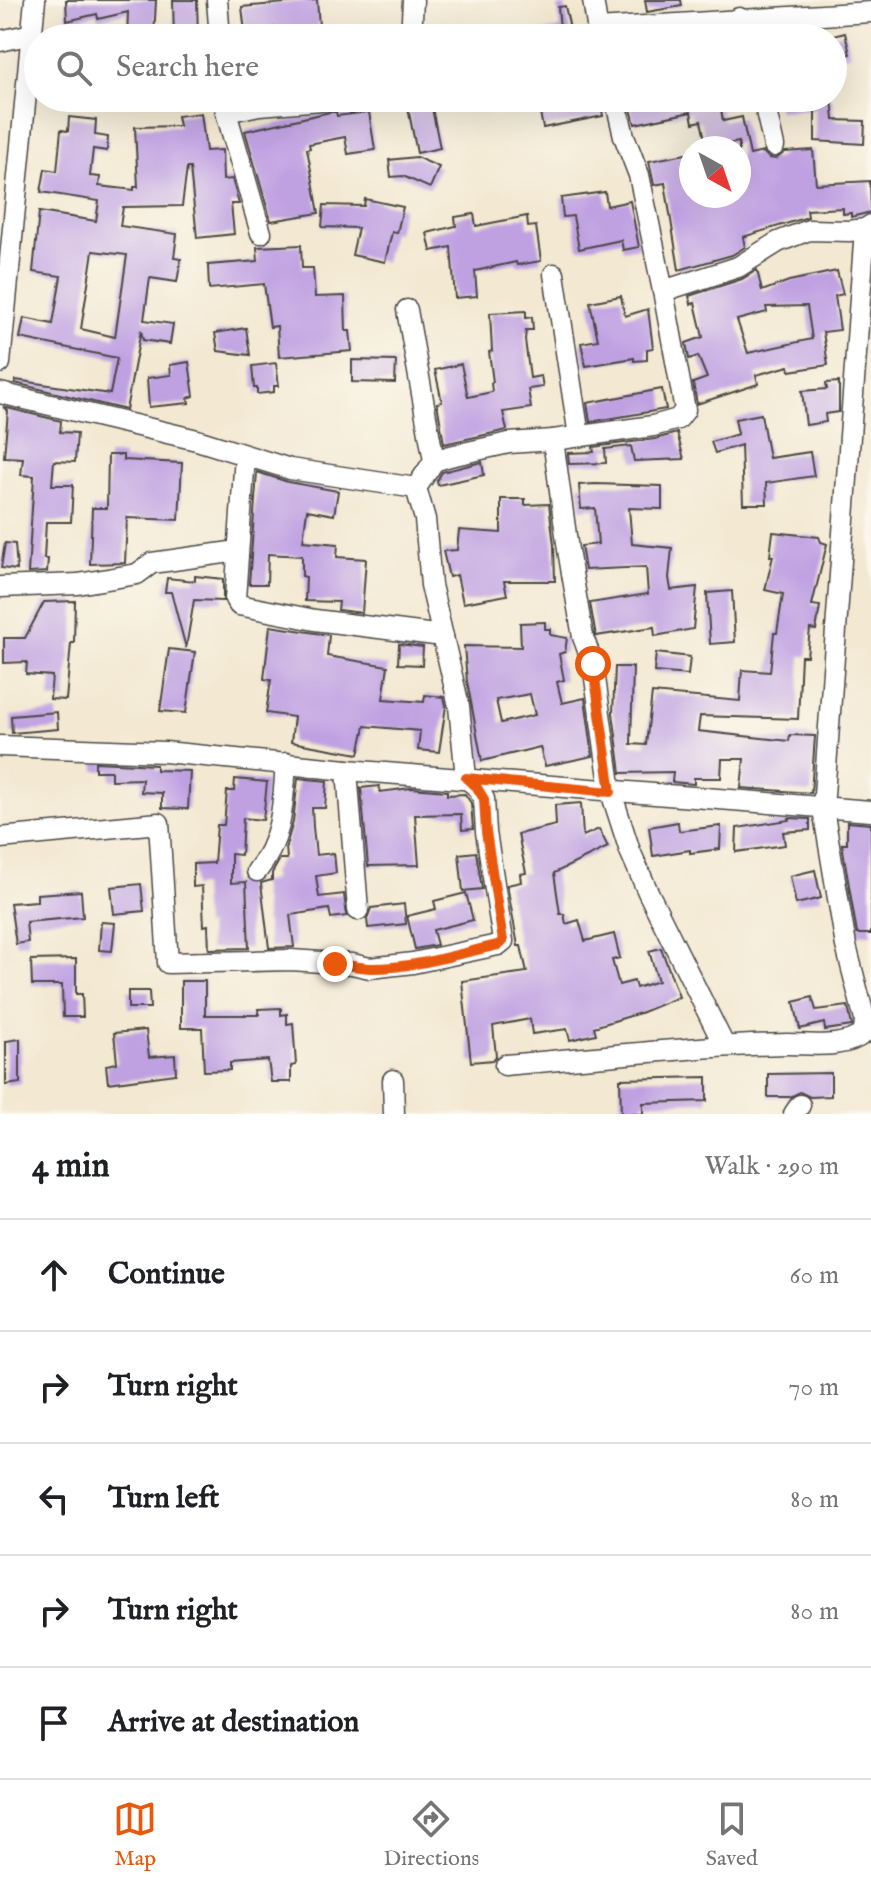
<!DOCTYPE html>
<html lang="en">
<head>
<meta charset="utf-8">
<style>
  body { margin:0; font-family:"IM FELL English",serif; background:#f2f2f2; color:#202124 }
  .compass { position:absolute; left:679px; top:136px; width:72px; height:72px; border-radius:50%; background:#fff; box-shadow:0 8px 32px #0002; rotate:140deg }
  .stop { position:absolute; width:24px; height:24px; margin:-18px; border:6px solid #ea580c; border-radius:50%; background:#fff }
  .stop.end { background:#ea580c; border-color:#fff; box-shadow:0 2px 8px #0008 }
  .list { margin:0; padding:0; list-style:none }
  h2 { display:flex; justify-content:space-between; align-items:center; height:104px; margin:0; padding:0 32px; font-size:34px }
  h2 small { font-size:26px; font-weight:400; color:#757577 }
  .list li { display:grid; grid-template-columns:52px 1fr auto; gap:24px; align-items:center; box-sizing:border-box; height:112px; padding:0 32px; border-top:2px solid #e0e0e0 }
  .list b { display:block; font-size:30px; white-space:nowrap }
  .list em { font-size:26px; font-style:normal; color:#757577 }
  .icon { flex:none; width:44px; height:44px; fill:none; stroke:currentColor; stroke-width:2; stroke-linecap:round; stroke-linejoin:round }
  .map { position:relative; flex:none; width:871px; height:1114px; overflow:hidden }
  .search { position:absolute; background:#fff; box-shadow:0 8px 32px #0002; left:24px; right:24px; top:24px; height:88px; display:flex; align-items:center; gap:20px; box-sizing:border-box; padding:0 28px; border-radius:44px; color:#757577; font-size:30px }
  .sheet { height:664px; background:#fff }
  nav { display:flex; justify-content:space-around; align-items:center; box-sizing:border-box; height:112px; border-top:2px solid #e0e0e0; background:#fff; font-size:22px; color:#757577 }
  nav a { display:grid; justify-items:center; gap:4px }
  nav .on { color:#ea580c }
  .map>svg:first-child { display:block }
</style>
</head>
<body>
<div class="map">
<svg width="871" height="1114" viewBox="0 0 871 1114">
  <rect width="100%" height="100%" fill="#fbf7ec"/>
  <filter id="ink" filterUnits="userSpaceOnUse"><feTurbulence type="fractalNoise" baseFrequency=".0125" numOctaves="2"/><feDisplacementMap in="SourceGraphic" scale="16" xChannelSelector="R" yChannelSelector="G"/><feConvolveMatrix kernelMatrix="1 2 1 2 8 2 1 2 1" color-interpolation-filters="sRGB"/></filter>
  <filter id="wash" filterUnits="userSpaceOnUse"><feTurbulence type="fractalNoise" baseFrequency=".006" numOctaves="4" result="noise"/><feDisplacementMap in="SourceGraphic" scale="32" xChannelSelector="R" yChannelSelector="G"/><feGaussianBlur stdDeviation="1.8" result="paint"/><feColorMatrix in="noise" values="0 0 0 0 0 0 0 0 0 0 0 0 0 0 0 0 0 1.4 0 .05"/><feComposite in="paint" operator="in"/></filter>
  <g filter="url(#wash)">
    <rect width="100%" height="100%" fill="#f3e8d1"/>
    <g id="blocks">
      <g fill="#bfa1e2" fill-rule="evenodd">
        <path d="M66 0H156L154 38H127L128 12 98 19 97 14 67 21Z"/>
        <path d="M173 0H197L198 38H174Z"/>
        <path d="M317 0 319 26 308 28 309 38H280L279 27 245 32 242 7Z"/>
        <path d="M645 0H681L682 6 647 12Z"/>
        <path d="M565 6 572 38H538L537 33 560 28 558 7Z"/>
        <path d="M385 23 386 38H347L346 27Z"/>
        <path d="M845 33 850 54 833 59V36Z"/>
        <path d="M406 98H430L440 148 417 153Z"/>
        <path d="M537 98H600L603 116 543 128Z"/>
        <path d="M648 98H719L723 121 742 117 750 155 763 152 769 158 776 159 785 152 813 150 816 184 870 181 871 212 851 217V213L843 214V208L807 210 808 217 743 237 745 247 732 255 679 270 665 183 654 185 649 161 691 153V196H739V142L707 148 701 121 693 123 691 112 635 124 629 102Z"/>
        <path d="M776 98H832L834 120 865 121 864 144 815 141V109L779 111Z"/>
        <path d="M330 112H336L337 116 369 112 375 150 348 154 345 137 309 144 310 148 307 149 319 213 271 221 245 131Z"/>
        <path d="M201 113 206 151 222 150 223 180 232 179 239 204H231L234 234 197 238 190 168H187L182 206 123 207 120 226 177 234 174 258 181 259 177 282 150 278 144 320 173 324 170 344 143 340 141 330 126 410 15 383 16 380 110 394 117 358 20 338 24 318 53 324 61 276 33 272 39 212 96 221 99 201 41 192 45 169 57 171 61 130 68 131 69 117 96 120 95 135 108 137 107 151 93 149 90 176 100 177 99 186 134 190V187H138L135 127 179 126 177 116ZM93 251 127 255 115 337 81 329Z"/>
        <path d="M416 157 439 167 430 188 403 176 391 177 389 160Z"/>
        <path d="M605 192 607 206 630 201 639 247 623 250 621 240 579 249 573 216 563 217 561 198Z"/>
        <path d="M365 199 403 207 397 233 392 232 385 262 352 255 358 228 322 227 324 205 364 206Z"/>
        <path d="M474 214 476 226 527 216 528 227 536 226 541 261 517 265 516 262 475 271 477 296 455 298 451 247 431 251 427 233 456 226 455 217Z"/>
        <path d="M301 245 302 268H313L315 297 345 296 346 331H350L352 351 279 357 277 326 270 327 264 284 209 289 208 265 258 261 257 247Z"/>
        <path d="M757 270 762 291 789 281 837 271 843 294 835 296 840 330 823 332 828 365 790 371 789 366 756 375 758 384 697 404 693 383 707 378 698 356 689 359 686 343 703 337 695 303 691 304 689 296 742 279ZM807 306 812 339 748 353 737 320 767 312 766 307Z"/>
        <path d="M621 296 625 316 648 309 653 348 647 349V360L634 361V358L586 366 581 343 598 340 590 302Z"/>
        <path d="M526 311V318L532 317 533 330H526L525 340 530 378 541 376 543 387 528 389 531 408 503 412 507 430 444 444 437 403 442 402 435 370 461 364 468 397 492 392 491 383 493 382 489 352 492 351 490 313Z"/>
        <path d="M246 328 250 355 218 351 215 333Z"/>
        <path d="M352 360 396 361 395 383 352 382Z"/>
        <path d="M189 362 194 396 188 398 189 403 149 407 147 378 171 375 170 365Z"/>
        <path d="M276 363 279 386H274V392L257 394V388H254L252 366Z"/>
        <path d="M839 382V412L825 414 826 422 806 425 802 391 827 389 826 383Z"/>
        <path d="M662 389 666 409 590 422 587 403Z"/>
        <path d="M3 407 61 421 60 432 77 433 75 462 54 461 52 485H73L71 522H46L44 559H48L47 572 28 573 34 476 21 475 23 458 4 457 8 411Z"/>
        <path d="M761 414 769 458 810 452 814 476 766 483 767 504H743L741 445 715 453 711 442 738 434 735 419Z"/>
        <path d="M677 433 684 459 634 461 631 446 605 449 606 463 569 464 568 453 594 452 593 447 655 439Z"/>
        <path d="M108 455H123V460L182 463 179 520 127 518 125 563 90 564 92 508H107Z"/>
        <path d="M482 462 484 475 438 485 437 481 442 472Z"/>
        <path d="M257 472 288 482 338 491 334 515 307 510 303 541 338 544 337 557 366 559 362 613 338 610 339 602 305 601 306 577 302 576V556L268 554 267 584H249Z"/>
        <path d="M595 484 662 486V509L629 508 632 544 672 548 669 578 671 590 697 587 693 629 655 636 654 627 596 636 590 603 648 594 646 567 585 570 581 546 598 544 595 508 581 509 579 485Z"/>
        <path d="M501 499H525V505L549 504 554 546 555 581H504L507 595 463 603 457 575 449 577 443 551 457 550 459 530 501 533Z"/>
        <path d="M773 532 819 537 821 542 827 544 812 605 820 606 816 630 810 629 807 656H801L798 719 700 716 698 731 789 741 790 735 815 736 811 793 741 788 744 759H722L721 778H694V784L672 782 673 772 621 773 613 713 615 667H633L631 744 646 745 652 693 740 701 742 670 770 672 774 633H777L783 594 765 590 773 556H770Z"/>
        <path d="M5 543 15 544 17 570 1 568Z"/>
        <path d="M195 576 223 579V601L194 600 186 648 171 592H165L167 578 195 581Z"/>
        <path d="M732 591 735 642 710 644 707 593Z"/>
        <path d="M75 601 74 643H71L66 700 50 699 52 676 26 674 27 662 4 663V638H25L44 602Z"/>
        <path d="M545 622V629H550V635L567 638 565 652 559 654 564 680 557 682 562 703 585 698 593 756 545 766 540 747 482 761 467 681 464 646 521 647 520 623ZM530 694 535 715 501 723 496 700Z"/>
        <path d="M270 626 329 635 327 656 388 666 383 699 424 702 425 695 444 697 446 706 439 752 418 750 420 731 365 726 359 754 291 742 294 717 266 713 271 680 264 679Z"/>
        <path d="M399 644 423 647 422 665 398 664Z"/>
        <path d="M169 649 195 652 186 713 160 711Z"/>
        <path d="M656 653 690 657 688 675 654 672Z"/>
        <path d="M57 712 58 729 12 733 11 716Z"/>
        <path d="M95 762 156 765V770L190 771 188 809 162 808V793L141 792 142 779 111 780V771H95Z"/>
        <path d="M298 778 327 781 325 808H312L313 827 316 855 334 853 336 873 316 876 319 897 344 894 347 916 331 918 329 909 290 915 294 947 269 948 261 883 272 880V873L280 859H287L286 846 293 822Z"/>
        <path d="M235 779 267 782 263 820 243 818 241 855 231 854V883L246 882 249 948 209 949 208 925 204 926 202 886 193 887V864L214 863 217 825H224L227 791H234Z"/>
        <path d="M379 786 380 792 411 788 447 791V795L465 794 471 803 473 829 462 830 461 814 415 815 419 865 368 866 361 788Z"/>
        <path d="M581 803 583 836 599 829 608 847 554 873 560 914H564L566 924 579 920 585 941 614 934 620 958 612 960 619 985 634 981 636 988 658 981 649 951 661 948 679 997 640 1013 594 1027 596 1034 570 1040 567 1029 532 1034 530 1019 493 1026 496 1056 493 1060 471 1062 462 981 527 972 521 946H518L507 885 521 882 520 874 526 873 518 834 556 825 555 805Z"/>
        <path d="M789 818 810 819V830L783 832 785 845 736 852 737 828 789 820Z"/>
        <path d="M678 822 679 831 721 826 720 849 690 853V850L653 856 649 827Z"/>
        <path d="M847 822 871 824V934H857L842 844H847Z"/>
        <path d="M476 852 482 889 463 891 459 854Z"/>
        <path d="M815 870 821 898 796 904 790 876Z"/>
        <path d="M141 884 144 911 114 914 111 887Z"/>
        <path d="M81 891 83 917 26 922 28 942 16 944 10 903 37 901V894Z"/>
        <path d="M466 893 473 920 433 930 437 945 415 949 407 916 436 909 434 901Z"/>
        <path d="M404 904 406 924 368 928 367 919 371 908Z"/>
        <path d="M101 922 115 923 112 951 99 950Z"/>
        <path d="M76 959V994H82L83 1017H63L62 985H32L31 960Z"/>
        <path d="M181 981H205V1015H259L258 1009 281 1008V1015L287 1014V1024L293 1023 296 1065 291 1066V1082H271L268 1060 230 1063V1070L204 1071 202 1028H181Z"/>
        <path d="M128 991H149L150 1008H128Z"/>
        <path d="M812 997 816 1010 848 1006 852 1026 825 1030 824 1023 800 1029 794 1002Z"/>
        <path d="M146 1030 149 1057 175 1055 176 1074 108 1083 106 1065 117 1063 114 1033Z"/>
        <path d="M20 1039V1083L6 1085V1041Z"/>
        <path d="M831 1073V1096L810 1097 800 1092 790 1097H768V1074Z"/>
        <path d="M707 1077V1101L643 1103V1114H621L620 1079Z"/>
      </g>
    </g>
  </g>
  <g filter="url(#ink)">
    <use href="#blocks" fill-opacity="0" stroke="#494744" stroke-width="2"/>
    <g fill="none" stroke-linecap="round" stroke-linejoin="round">
      <defs>
        <g id="minor">
          <path d="M217 0 220 38"/>
          <path d="M593 0 599 38"/>
          <path d="M739 18 745 38"/>
          <path d="M597 29 871 12"/>
          <path d="M411 38 413 0"/>
          <path d="M0 41 32 34"/>
          <path d="M225 98 226 112 261 233"/>
          <path d="M763 98 774 146"/>
          <path d="M226 112 259 105 348 98"/>
          <path d="M554 274 579 436"/>
          <path d="M663 291 738 267 778 242 809 230 849 231 865 229 871 225"/>
          <path d="M407 310 434 461"/>
          <path d="M0 363 35 0"/>
          <path d="M0 393 197 440 290 469 416 488"/>
          <path d="M553 440 568 550 583 637 593 664 611 792 630 851 648 892 724 1045"/>
          <path d="M245 456 235 599 239 605 315 620 443 636"/>
          <path d="M0 587 78 584 137 574 152 563 238 551"/>
          <path d="M0 746 165 752 347 770 871 811"/>
          <path d="M347 770 358 910"/>
          <path d="M0 838 159 823 168 963 291 960 352 964 370 968 413 963 498 945 503 941 486 832 484 799 476 786 466 778 459 706 431 585 425 519 416 488 434 461 450 456 509 443 553 440 653 426 678 419 685 410 663 291 639 175 624 136 615 98"/>
          <path d="M257 871C283 839 283 802 286 763"/>
          <path d="M505 1065C599 1057 693 1046 787 1044 811 1044 845 1049 864 1033L865 1020 846 946 823 809 865 229"/>
          <path d="M393 1080 394 1114"/>
          <path d="M794 1114 800 1105"/>
        </g>
      </defs>
      <use href="#minor" stroke="#494744" stroke-width="23"/>
      <use href="#minor" stroke="#fff" stroke-width="20"/>
    </g>
  </g>
  <g fill="none" stroke-linecap="round" stroke-linejoin="round" filter="url(#ink)">
    <path stroke="#ea580c" stroke-width="10" d="M335 964C347 964 360 968 373 968 415 968 457 954 498 945L503 941 486 832 484 799 476 786 466 778 611 792 593 664"/>
  </g>
</svg>
<svg class="compass" viewBox="-18 -18 36 36"><path d="M0-13l5 13h-10z" fill="#e53935"/><path d="M0 13l5-13h-10z" fill="#757577"/></svg>
<div class="stop" style="left:593px;top:664px"></div>
<div class="stop end" style="left:335px;top:964px"></div>
<div class="search"><svg class="icon" aria-label="search" viewBox="0 0 24 24"><circle cx="10" cy="10" r="6"/><path d="M15 15l6 6"/></svg>Search here</div>
</div>
<section class="sheet">
<h2>4 min<small>Walk · 290 m</small></h2>
<ul class="list">
<li><svg class="icon" aria-label="ahead" viewBox="0 0 24 24"><path d="M12 20V5M6 11l6-6 6 6"/></svg><div><b>Continue</b></div><em>60 m</em></li>
<li><svg class="icon" aria-label="right" viewBox="0 0 24 24"><path d="M7 20v-9h11M14 6l5 5-5 5"/></svg><div><b>Turn right</b></div><em>70 m</em></li>
<li><svg class="icon" aria-label="left" viewBox="0 0 24 24"><path d="M17 20v-9H6M10 6l-5 5 5 5"/></svg><div><b>Turn left</b></div><em>80 m</em></li>
<li><svg class="icon" aria-label="right" viewBox="0 0 24 24"><path d="M7 20v-9h11M14 6l5 5-5 5"/></svg><div><b>Turn right</b></div><em>80 m</em></li>
<li><svg class="icon" aria-label="arrive" viewBox="0 0 24 24"><path d="M6 21V4h12l-3 4 3 4H6"/></svg><div><b>Arrive at destination</b></div></li>
</ul>
</section>
<nav>
<a class="on"><svg class="icon" aria-label="map" viewBox="0 0 24 24"><path d="M3 6l6-2 6 2 6-2v14l-6 2-6-2-6 2zM9 4v14M15 6v14"/></svg>Map</a>
<a><svg class="icon" aria-label="directions" viewBox="0 0 24 24"><path d="M12 3l9 9-9 9-9-9zM9 14v-3h6M13 9l2 2-2 2"/></svg>Directions</a>
<a><svg class="icon" aria-label="saved" viewBox="0 0 24 24"><path d="M7 4h10v16l-5-4-5 4z"/></svg>Saved</a>
</nav>
</body>
</html>
